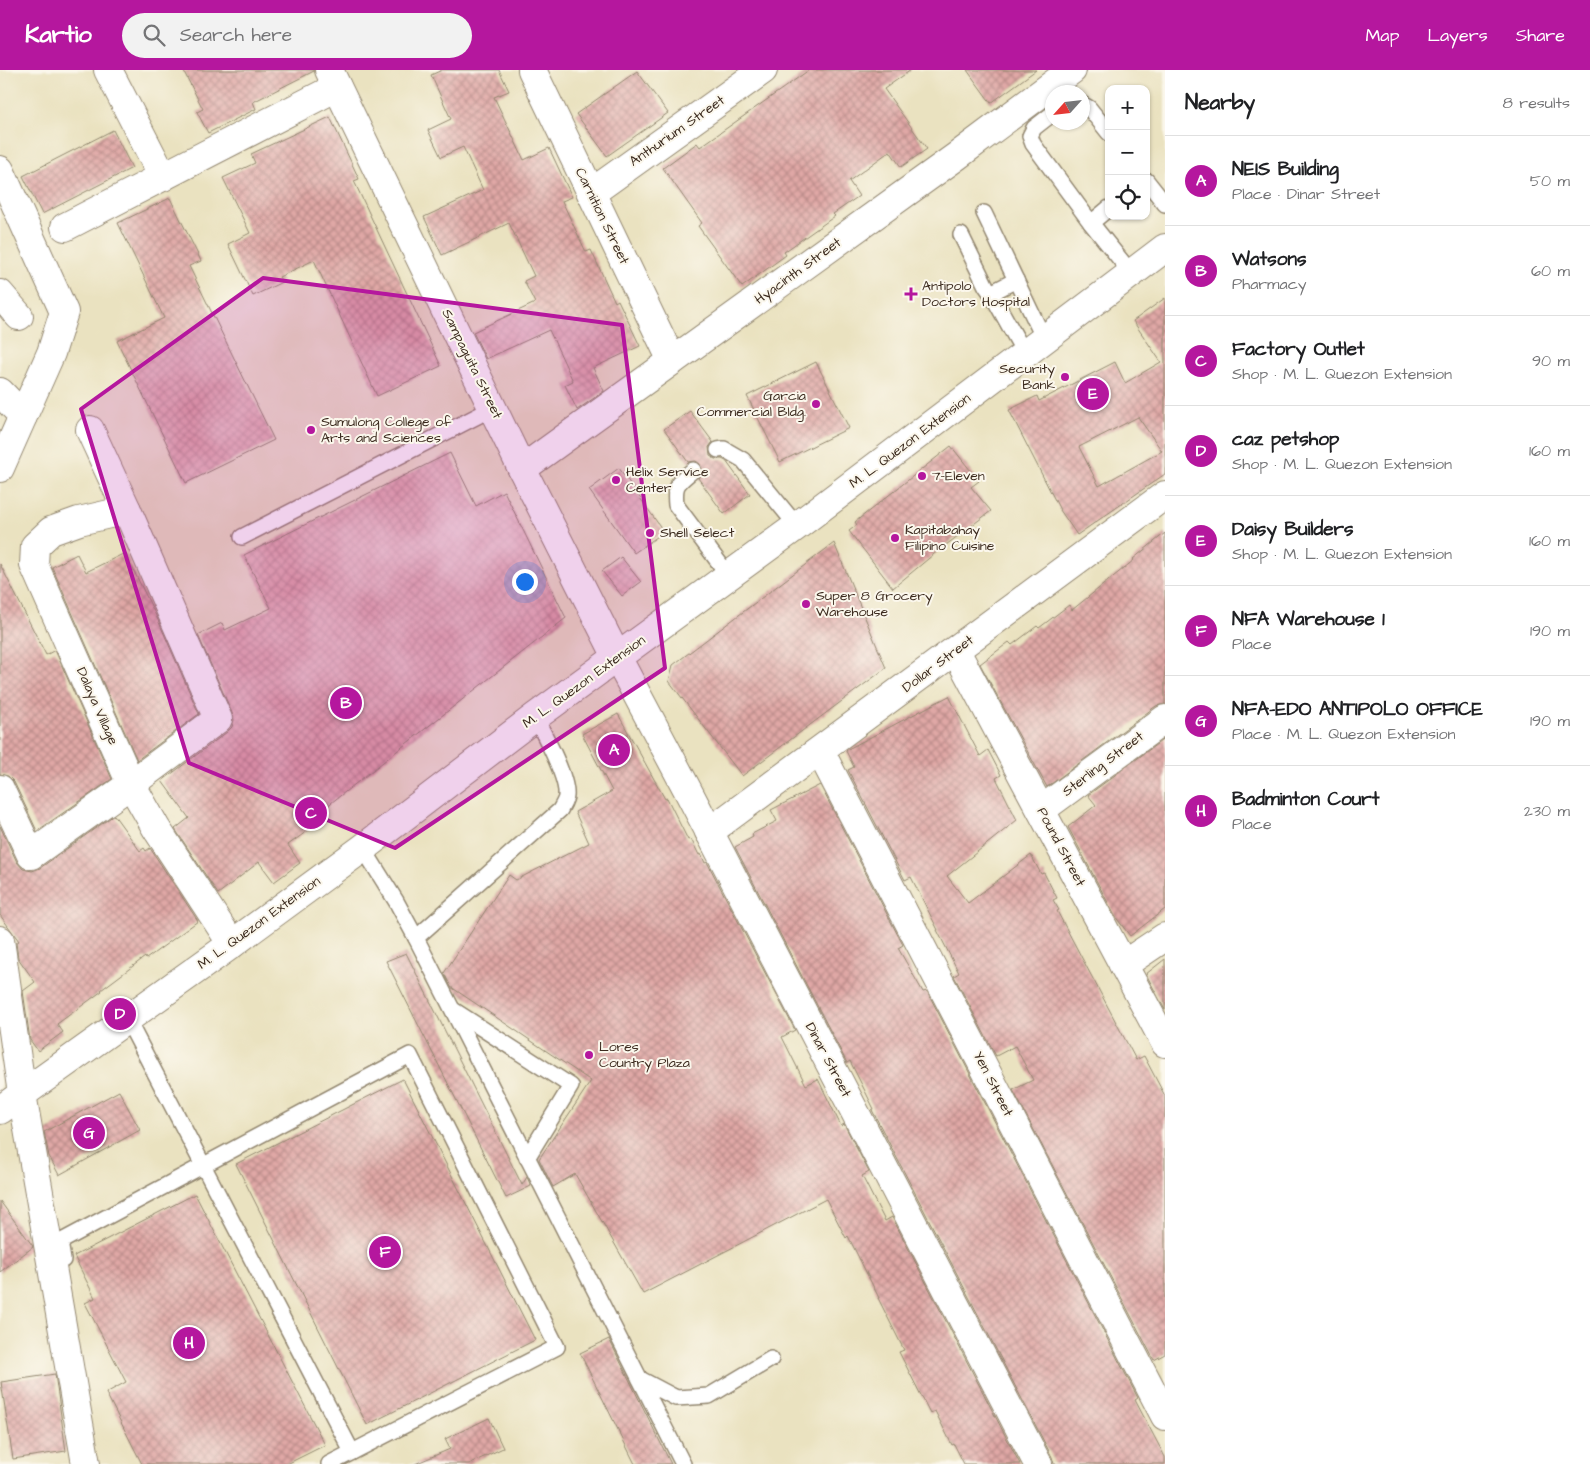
<!DOCTYPE html>
<html lang="en">
<head>
<meta charset="utf-8">
<style>
  body { margin:0; font-family:"Architects Daughter",sans-serif; background:#f2f2f2; color:#202124 }
  .controls { position:absolute; right:15px; top:15px; display:grid; overflow:hidden; border-radius:10px; box-shadow:0 1px 4px #0004 }
  .controls button { width:45px; height:45px; display:grid; place-items:center; padding:0; border:0; border-bottom:1px solid #e0e0e0; background:#fff; color:#202124; font:25px sans-serif }
  .compass { position:absolute; left:1045px; top:15px; width:45px; height:45px; border-radius:50%; background:#fff; box-shadow:0 1px 4px #0004; rotate:243deg }
  .you { position:absolute; left:524px; top:511px; width:18px; height:18px; margin:-12px; border:4px solid #fff; border-radius:50%; background:#1a73e8; box-shadow:0 0 0 8px #1a73e833 }
  .badge { display:grid; place-items:center; width:32px; height:32px; border-radius:50%; background:#b5179e; color:#fff; font-size:16px; font-weight:700 }
  .pin { position:absolute; translate:-50% -50%; border:2px solid #fff; box-shadow:0 1px 5px #0006 }
  .list { margin:0; padding:0; list-style:none }
  h2 { display:flex; justify-content:space-between; align-items:center; height:65px; margin:0; padding:0 20px; font-size:21px }
  h2 small { font-size:16px; font-weight:400; color:#757577 }
  .list li { display:grid; grid-template-columns:32px 1fr auto; gap:15px; align-items:center; box-sizing:border-box; height:90px; padding:0 20px; border-top:1px solid #e0e0e0 }
  .list b { display:block; font-size:19px; white-space:nowrap }
  .list p { margin:0; font-size:16px; white-space:nowrap; color:#757577 }
  .list em { font-size:16px; font-style:normal; color:#757577 }
  .icon { flex:none; width:28px; height:28px; fill:none; stroke:currentColor; stroke-width:2; stroke-linecap:round; stroke-linejoin:round }
  .map { position:relative; flex:none; width:1165px; height:1394px; overflow:hidden }
  header { display:flex; align-items:center; gap:30px; box-sizing:border-box; height:70px; padding:0 25px; background:#b5179e; color:#fff }
  header strong { font-size:24px }
  nav { display:flex; gap:28px; margin-inline-start:auto; font-size:18px }
  .search { width:350px; height:45px; background:#f2f2f2; display:flex; align-items:center; gap:12px; box-sizing:border-box; padding:0 18px; border-radius:28px; color:#757577; font-size:19px }
  main { display:flex }
  aside { flex:1; background:#fff }
  .map>svg:first-child { display:block }
</style>
</head>
<body>
<header>
<strong>Kartio</strong>
<div class="search"><svg class="icon" aria-label="search" viewBox="0 0 24 24"><circle cx="10" cy="10" r="6"/><path d="M15 15l6 6"/></svg>Search here</div>
<nav><a>Map</a><a>Layers</a><a>Share</a></nav>
</header>
<main>
<div class="map">
<svg width="1165" height="1394" viewBox="0 0 1165 1394">
  <defs>
    <pattern id="building-cross-hatch" width="8" height="8" patternUnits="userSpaceOnUse" patternTransform="scale(1.25)"><rect width="8" height="8" fill="#e0a8a6"/><path d="M0 0l8 8M0 8l8-8" fill="none" stroke="#b78987"/></pattern>
  </defs>
  <rect width="100%" height="100%" fill="#fbf7ec"/>
  <filter id="ink" filterUnits="userSpaceOnUse"><feTurbulence type="fractalNoise" baseFrequency=".02" numOctaves="2"/><feDisplacementMap in="SourceGraphic" scale="10" xChannelSelector="R" yChannelSelector="G"/><feConvolveMatrix kernelMatrix="1 2 1 2 8 2 1 2 1" color-interpolation-filters="sRGB"/></filter>
  <filter id="wash" filterUnits="userSpaceOnUse"><feTurbulence type="fractalNoise" baseFrequency=".0096" numOctaves="4" result="noise"/><feDisplacementMap in="SourceGraphic" scale="20" xChannelSelector="R" yChannelSelector="G"/><feGaussianBlur stdDeviation="1.12" result="paint"/><feColorMatrix in="noise" values="0 0 0 0 0 0 0 0 0 0 0 0 0 0 0 0 0 1.4 0 .05"/><feComposite in="paint" operator="in"/></filter>
  <g filter="url(#wash)">
    <rect width="100%" height="100%" fill="#eae2c0"/>
    <g id="blocks">
      <g fill="url(#building-cross-hatch)" fill-rule="evenodd">
        <path d="M183 0H314V1L253 32 256 39 208 63 197 42 203 39Z"/>
        <path d="M442 0H499L509 21 494 27 524 90 549 78 572 127 562 131 586 182 591 180 615 232 618 230 640 276 593 298 604 321 577 340 565 315 573 311 549 260 486 289 473 262 535 233 524 211 534 206 509 153 442 185 424 147 483 120 463 77 441 87 428 60 451 49 431 5Z"/>
        <path d="M809 0H911L884 19 927 79 901 97 890 81 849 111 859 126 833 144 835 146 784 182 786 185 742 217 698 156 702 153 663 98 697 73 700 77Z"/>
        <path d="M967 0H1036L991 33Z"/>
        <path d="M637 1 668 43 607 86 576 44Z"/>
        <path d="M330 47 359 109 354 111 441 296 377 326 314 190 279 207 282 212 253 226 228 174 250 163 223 108 255 93 251 84Z"/>
        <path d="M113 60 132 98 42 144 23 106Z"/>
        <path d="M170 128 201 191 189 196 274 370 186 413 117 271 164 248 118 153Z"/>
        <path d="M1165 228V404L1077 465 1060 440 1009 340 1037 326 1039 331 1115 292 1125 313 1161 292 1133 251ZM1138 347 1162 381 1099 416 1079 377Z"/>
        <path d="M816 292 849 358 780 392 747 326Z"/>
        <path d="M690 341 713 372 709 377 710 386 715 389H722L726 391 750 424 724 444 698 408 702 403 700 394 696 391 688 392 664 359Z"/>
        <path d="M951 376 979 411 971 417 991 441 934 484 893 518 849 461 857 455 855 452Z"/>
        <path d="M450 383 476 436 504 421 566 548 317 744 321 751 288 775 300 793 274 812 259 792 218 824 175 759 189 748 162 711 227 662 232 657 234 650 232 643 198 565 222 553 225 560 271 538 244 485Z"/>
        <path d="M619 398 664 462 634 483 589 420Z"/>
        <path d="M1165 463V634L1156 636 1047 717 980 594 1009 572 1012 575 1037 556 1039 558 1069 535 1072 540 1134 490 1133 489Z"/>
        <path d="M834 473 886 598 742 706 669 611 673 595Z"/>
        <path d="M125 483 158 550 199 644 137 690 52 497 77 484 86 502Z"/>
        <path d="M621 487 641 512 622 526 602 501Z"/>
        <path d="M0 494 46 585 55 580 112 709 37 761 14 712 8 706 0 704Z"/>
        <path d="M949 626 980 686 988 680 1001 705 996 708 1017 750 947 806 968 833 1031 785 1041 804 1044 803 1057 828 1053 830 1059 840 1057 841 1136 990 1144 986 1165 1026V1284L1154 1290 1013 1020 1033 1010 1015 976 996 986 954 906 959 903 937 860H938L911 807 905 810 848 700 854 697 846 681 848 679Z"/>
        <path d="M618 644 665 729 667 728 688 770 691 769 699 785 701 784 705 793 707 792 795 960 782 967 806 1015 818 1009 841 1056 844 1054 869 1102 862 1106 885 1151 892 1147 1020 1394H964L954 1374 952 1375 935 1341 930 1343 899 1282 904 1280 878 1228H879L848 1166 846 1168 826 1129 643 1224 575 1104 553 1117 539 1089 591 1011 451 917 444 903 509 805 516 810 589 773 575 742 612 721 582 664Z"/>
        <path d="M1165 668V839L1130 866 1115 846 1068 757 1096 735 1088 725Z"/>
        <path d="M820 715 903 875 898 878 923 922 927 921 1126 1305 1138 1328 1135 1330 1165 1387V1394H1054L1052 1387 872 1040 874 1039 850 991 847 993 735 777 753 767 752 764 777 751 771 740Z"/>
        <path d="M114 745 140 781 144 778 146 781 150 778 198 851 146 889 145 887 101 920 102 921 57 954 63 962 38 981 30 970 23 921 35 912 18 888 16 873 19 871 0 845V756L17 792 23 799 32 801 40 798Z"/>
        <path d="M406 883 522 1115 527 1107 531 1116 506 1128 386 891Z"/>
        <path d="M1165 889V940L1146 904Z"/>
        <path d="M403 1009 535 1270 367 1355 236 1094Z"/>
        <path d="M119 1021 140 1060 59 1105 49 1086 44 1062Z"/>
        <path d="M195 1124 325 1375 287 1394H142L106 1323 126 1312 85 1233 95 1228 74 1186Z"/>
        <path d="M0 1131 32 1175 33 1177 0 1202Z"/>
        <path d="M609 1269 671 1394H635L580 1283Z"/>
        <path d="M55 1304 66 1381 13 1389 1 1312Z"/>
        <path d="M489 1348 503 1378 469 1394H415L450 1379 445 1369Z"/>
      </g>
    </g>
  </g>
  <g filter="url(#ink)">
    <use href="#blocks" fill-opacity="0" stroke="#92866f" stroke-width="1"/>
    <g fill="none" stroke-linecap="round" stroke-linejoin="round">
      <defs>
        <g id="lane">
          <path d="M1082 34 1089 38 1109 63"/>
          <path d="M1052 44 1034 58 1030 66 1033 74 1091 153 1132 204"/>
          <path d="M1146 110 1165 134"/>
          <path d="M984 143 1044 269"/>
          <path d="M1091 153 1109 138"/>
          <path d="M961 165 986 216 991 223 1016 210"/>
          <path d="M991 223 1025 284"/>
          <path d="M718 380 724 379 743 390 797 456"/>
          <path d="M693 400C677 414 674 413 676 435L729 506"/>
          <path d="M242 467 493 338"/>
          <path d="M363 778 396 831 416 868 683 1394"/>
          <path d="M416 868 560 740C562 736 566 730 566 726 568 708 544 664 535 647"/>
          <path d="M455 941 571 1016 527 1088"/>
          <path d="M127 949 352 1382"/>
          <path d="M63 1190 60 1172 410 985 557 1277 329 1394"/>
          <path d="M640 1309 676 1328 709 1326 771 1289"/>
        </g>
        <g id="street">
          <path d="M108 0 163 107"/>
          <path d="M329 0 522 399 617 587"/>
          <path d="M532 0 672 291"/>
          <path d="M0 100 64 242 51 283 0 398"/>
          <path d="M591 123 763 0"/>
          <path d="M65 157 337 17"/>
          <path d="M0 224 19 246"/>
          <path d="M0 322 23 346"/>
          <path d="M522 399 957 86 1072 0"/>
          <path d="M127 440 79 451 51 461 35 476 34 495 131 714 156 758 232 874"/>
          <path d="M956 581 1165 973"/>
          <path d="M820 681 1165 1346"/>
          <path d="M0 719 31 785 131 714 218 649 127 440 90 360"/>
          <path d="M1041 740 1165 649"/>
          <path d="M709 762 1165 425"/>
          <path d="M0 870 22 1024 86 1394"/>
          <path d="M1123 895 1165 867"/>
        </g>
        <g id="secondary">
          <path d="M617 587 686 717 1038 1394"/>
          <path d="M0 1040 232 874 363 778 535 647 797 456 1165 178"/>
        </g>
      </defs>
      <use href="#lane" stroke="#92866f" stroke-width="18"/>
      <use href="#street" stroke="#92866f" stroke-width="30"/>
      <use href="#secondary" stroke="#92866f" stroke-width="30"/>
      <use href="#lane" stroke="#fff" stroke-width="15"/>
      <use href="#street" stroke="#fff" stroke-width="28"/>
      <use href="#secondary" stroke="#fff" stroke-width="28"/>
    </g>
  </g>
  <path fill="#b5179e" fill-opacity="0.2" stroke="#b5179e" stroke-width="4" stroke-linejoin="round" d="M263 208 622 255 665 598 395 778 189 693 81 339Z"/>
  <g fill="#b5179e" stroke="#fbf7ec" stroke-width="2">
    <path d="M908.5 216.5h5v5h5v5h-5v5h-5v-5h-5v-5h5z"/>
    <circle cx="1065" cy="307" r="5"/>
    <circle cx="816" cy="334" r="5"/>
    <circle cx="311" cy="360" r="5"/>
    <circle cx="922" cy="406" r="5"/>
    <circle cx="616" cy="410" r="5"/>
    <circle cx="650" cy="463" r="5"/>
    <circle cx="895" cy="468" r="5"/>
    <circle cx="806" cy="534" r="5"/>
    <circle cx="589" cy="985" r="5"/>
  </g>
  <g text-anchor="middle" dominant-baseline="central" stroke-width="4" stroke-linejoin="round" paint-order="stroke">
    <g font-size="14" fill="#3b2a1e" stroke="#fbf7ec">
      <text transform="translate(677 61) rotate(-35)">Anthurium Street</text>
      <text transform="translate(602 146) rotate(64)">Carnition Street</text>
      <text transform="translate(798 201) rotate(-36)">Hyacinth Street</text>
      <text transform="translate(472 294) rotate(64)">Sampaguita Street</text>
      <text transform="translate(910 371) rotate(-37)">M. L. Quezon Extension</text>
      <text transform="translate(938 594) rotate(-37)">Dollar Street</text>
      <text transform="translate(584 612) rotate(-36)">M. L. Quezon Extension</text>
      <text transform="translate(97 636) rotate(66)">Dalaya Village</text>
      <text transform="translate(1103 694) rotate(-37)">Sterling Street</text>
      <text transform="translate(1061 777) rotate(62)">Pound Street</text>
      <text transform="translate(259 853) rotate(-36)">M. L. Quezon Extension</text>
      <text transform="translate(828 990) rotate(62)">Dinar Street</text>
      <text transform="translate(993 1014) rotate(63)">Yen Street</text>
    </g>
    <g font-size="14" fill="#3b2a1e" stroke="#fbf7ec" text-anchor="start">
      <text x="922" y="216">Antipolo<tspan x="922" dy="16">Doctors Hospital</tspan></text>
      <text x="1055" y="299" text-anchor="end">Security<tspan x="1055" dy="16">Bank</tspan></text>
      <text x="806" y="326" text-anchor="end">Garcia<tspan x="806" dy="16">Commercial Bldg.</tspan></text>
      <text x="321" y="352">Sumulong College of<tspan x="321" dy="16">Arts and Sciences</tspan></text>
      <text x="626" y="402">Helix Service<tspan x="626" dy="16">Center</tspan></text>
      <text x="932" y="406">7-Eleven</text>
      <text x="905" y="460">Kapitabahay<tspan x="905" dy="16">Filipino Cuisine</tspan></text>
      <text x="660" y="463">Shell Select</text>
      <text x="816" y="526">Super 8 Grocery<tspan x="816" dy="16">Warehouse</tspan></text>
      <text x="599" y="977">Lores<tspan x="599" dy="16">Country Plaza</tspan></text>
    </g>
  </g>
</svg>
<div class="controls">
<button>+</button>
<button>−</button>
<button><svg class="icon" aria-label="locate" viewBox="0 0 24 24"><circle cx="12" cy="12" r="6"/><path d="M12 2v4M12 18v4M2 12h4M18 12h4"/></svg></button>
</div>
<svg class="compass" viewBox="-18 -18 36 36"><path d="M0-13l5 13h-10z" fill="#e53935"/><path d="M0 13l5-13h-10z" fill="#757577"/></svg>
<div class="you"></div>
<div class="pin badge" style="left:614px;top:680px">A</div>
<div class="pin badge" style="left:346px;top:633px">B</div>
<div class="pin badge" style="left:311px;top:743px">C</div>
<div class="pin badge" style="left:120px;top:944px">D</div>
<div class="pin badge" style="left:1093px;top:324px">E</div>
<div class="pin badge" style="left:385px;top:1182px">F</div>
<div class="pin badge" style="left:89px;top:1063px">G</div>
<div class="pin badge" style="left:189px;top:1273px">H</div>
</div>
<aside>
<h2>Nearby<small>8 results</small></h2>
<ul class="list">
<li><span class="badge">A</span><div><b>NEIS Building</b><p>Place · Dinar Street</p></div><em>50 m</em></li>
<li><span class="badge">B</span><div><b>Watsons</b><p>Pharmacy</p></div><em>60 m</em></li>
<li><span class="badge">C</span><div><b>Factory Outlet</b><p>Shop · M. L. Quezon Extension</p></div><em>90 m</em></li>
<li><span class="badge">D</span><div><b>caz petshop</b><p>Shop · M. L. Quezon Extension</p></div><em>160 m</em></li>
<li><span class="badge">E</span><div><b>Daisy Builders</b><p>Shop · M. L. Quezon Extension</p></div><em>160 m</em></li>
<li><span class="badge">F</span><div><b>NFA Warehouse 1</b><p>Place</p></div><em>190 m</em></li>
<li><span class="badge">G</span><div><b>NFA-EDO ANTIPOLO OFFICE</b><p>Place · M. L. Quezon Extension</p></div><em>190 m</em></li>
<li><span class="badge">H</span><div><b>Badminton Court</b><p>Place</p></div><em>230 m</em></li>
</ul>
</aside>
</main>
</body>
</html>
